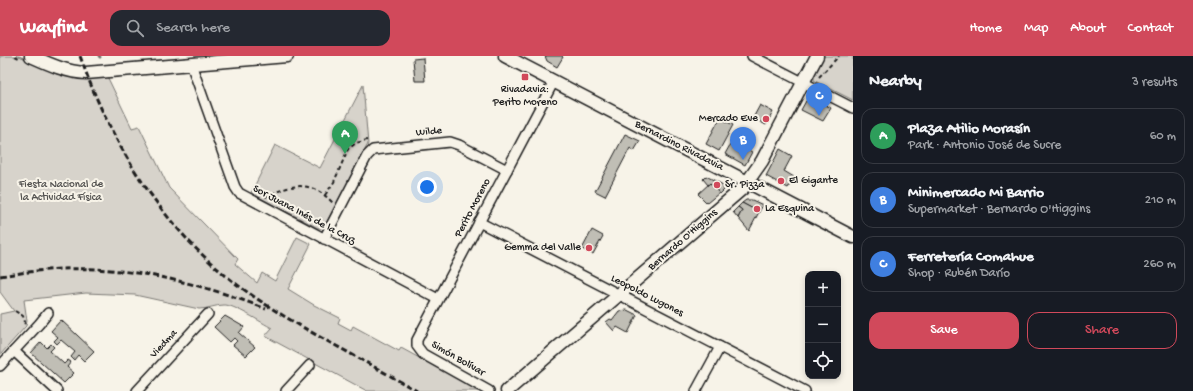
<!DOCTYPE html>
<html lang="en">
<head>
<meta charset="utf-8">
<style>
  body { margin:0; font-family:"Gochi Hand",sans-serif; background:#242831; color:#f1f3f6 }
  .controls { position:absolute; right:12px; bottom:12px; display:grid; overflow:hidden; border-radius:8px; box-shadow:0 2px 6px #0003 }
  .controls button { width:36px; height:36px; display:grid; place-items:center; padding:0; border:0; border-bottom:1px solid #363941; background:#171b24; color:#f1f3f6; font:20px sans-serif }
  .you { position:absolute; left:427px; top:131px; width:14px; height:14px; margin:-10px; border:3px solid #fff; border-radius:50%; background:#1a73e8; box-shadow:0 0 0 6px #1a73e833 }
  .badge { display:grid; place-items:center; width:26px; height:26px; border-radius:50%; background:#d1495b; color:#fff; font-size:13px; font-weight:700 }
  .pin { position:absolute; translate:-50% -33px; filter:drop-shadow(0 1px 2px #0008) }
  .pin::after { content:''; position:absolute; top:21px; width:14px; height:12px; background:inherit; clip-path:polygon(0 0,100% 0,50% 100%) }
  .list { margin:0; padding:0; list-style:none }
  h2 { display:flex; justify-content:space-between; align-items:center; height:52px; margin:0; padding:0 16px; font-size:17px }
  h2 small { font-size:13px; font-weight:400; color:#9ea1a6 }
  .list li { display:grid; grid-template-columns:26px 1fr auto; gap:12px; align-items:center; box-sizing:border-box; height:56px; margin:0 8px 8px; padding:0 8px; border:1px solid #363941; border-radius:12px }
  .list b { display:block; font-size:15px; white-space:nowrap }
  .list p { margin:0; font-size:13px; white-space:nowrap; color:#9ea1a6 }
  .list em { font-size:13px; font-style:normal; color:#9ea1a6 }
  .actions { display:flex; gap:8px; padding:12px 16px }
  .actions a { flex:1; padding:9px 0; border:1px solid #d1495b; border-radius:12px; text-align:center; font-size:14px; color:#d1495b }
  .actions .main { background:#d1495b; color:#fff }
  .icon { flex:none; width:22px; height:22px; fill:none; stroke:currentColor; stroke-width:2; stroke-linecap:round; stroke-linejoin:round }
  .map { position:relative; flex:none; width:853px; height:335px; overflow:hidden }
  header { display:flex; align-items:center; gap:24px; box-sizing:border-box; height:56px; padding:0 20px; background:#d1495b; color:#fff }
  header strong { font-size:19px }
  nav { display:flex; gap:22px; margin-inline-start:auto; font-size:14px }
  .search { width:280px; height:36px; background:#242831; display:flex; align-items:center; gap:10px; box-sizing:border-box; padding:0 14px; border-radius:12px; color:#9ea1a6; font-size:15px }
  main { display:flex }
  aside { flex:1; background:#171b24 }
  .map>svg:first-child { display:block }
</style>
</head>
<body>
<header>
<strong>Wayfind</strong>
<div class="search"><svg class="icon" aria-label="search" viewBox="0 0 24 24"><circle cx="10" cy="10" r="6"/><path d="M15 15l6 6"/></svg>Search here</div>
<nav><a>Home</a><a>Map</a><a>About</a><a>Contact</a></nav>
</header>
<main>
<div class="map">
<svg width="853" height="335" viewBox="0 0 853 335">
  <rect width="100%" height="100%" fill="#f7f3e8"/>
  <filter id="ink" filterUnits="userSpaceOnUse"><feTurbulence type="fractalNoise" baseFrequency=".025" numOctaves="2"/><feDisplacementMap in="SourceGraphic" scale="8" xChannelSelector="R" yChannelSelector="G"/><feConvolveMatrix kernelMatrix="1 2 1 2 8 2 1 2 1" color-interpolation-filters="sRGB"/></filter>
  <g filter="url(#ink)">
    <g fill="#d7d3cb" stroke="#7a7874">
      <path d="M0 0H19L60 17 107 20 132 72 139 70 169 132 238 203 235 208 257 227 262 217 275 225 297 181 311 188 288 233 314 249 340 262 338 267 351 274 353 270 399 295 401 292 480 335H367L265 280 272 272C262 267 233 248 224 249 215 249 208 253 199 253L135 239 86 237 24 244 27 265 26 270 0 299V258L14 255 0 236Z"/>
      <path d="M823 0H853V44L817 26 814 24V18Z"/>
      <path d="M363 29 368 88 325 169 322 172H318L251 137 275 89 320 112Z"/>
    </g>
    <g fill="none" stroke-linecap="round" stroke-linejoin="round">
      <path stroke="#72716c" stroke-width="3" d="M99 0 100 1"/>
    </g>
    <g fill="#c0beb5" stroke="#1c1c1c">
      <path d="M545 0H562L563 1 557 11 547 5Z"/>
      <path d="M423 2 425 25H415L413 3Z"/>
      <path d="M813 42 831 52 823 65 801 54 806 45Z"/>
      <path d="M760 49 773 56 766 69 753 62Z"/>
      <path d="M720 62 733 69 719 95 706 88Z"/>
      <path d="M625 78 640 85 634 95 630 92 605 140 595 135Z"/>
      <path d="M730 89 742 95 744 92 752 96 745 109 725 98Z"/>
      <path d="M780 93 792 100 784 115 794 121 788 132 766 120Z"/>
      <path d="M706 120 723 129 724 134 720 138 710 127 708 129 703 123Z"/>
      <path d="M710 127 719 137 707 147 698 138Z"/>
      <path d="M746 144H752L763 149 759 156 742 147Z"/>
      <path d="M742 147 759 156 749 175 738 162 742 154 738 151Z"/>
      <path d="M738 151 742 154 738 162 733 156Z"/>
      <path d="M592 174 603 180 593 198 582 193Z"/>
      <path d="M627 254 637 259 628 277 617 271 614 275 606 266 610 263 612 264 619 255Z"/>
      <path d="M225 260 244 271 239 277 255 291 246 300 233 289 237 285 234 282 230 286 214 271Z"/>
      <path d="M61 264 94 295 84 305 78 299 74 304 71 301 75 296 61 284 57 288 54 285 58 281 51 275Z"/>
      <path d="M41 286 47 292 51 288 54 291 50 295 64 308 68 304 71 306 67 311 74 317 64 327 31 297Z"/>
    </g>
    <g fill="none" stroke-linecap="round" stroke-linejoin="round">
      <defs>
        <g id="minor">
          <path d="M752 0 853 52"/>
          <path d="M191 8 235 131 239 137 438 243"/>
          <path d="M479 166 805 335"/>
          <path d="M324 183 367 100 373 94 450 86 459 89 507 114"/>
          <path d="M14 295 57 335"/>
          <path d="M0 310 39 268 48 257"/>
          <path d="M137 335 208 258"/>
          <path d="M286 335 310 309"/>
          <path d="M489 335 423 298 417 290V284L554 25"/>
          <path d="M696 335 720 291"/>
        </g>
        <g id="secondary">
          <path d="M31 0C49 8 66 16 86 17L287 0"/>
          <path d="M505 0 853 181"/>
          <path d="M507 335 743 132 762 105 817 0"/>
        </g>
      </defs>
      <use href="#minor" stroke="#1c1c1c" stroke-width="12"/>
      <use href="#secondary" stroke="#1c1c1c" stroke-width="15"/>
      <g stroke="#1c1c1c" stroke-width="2" stroke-dasharray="4 3" stroke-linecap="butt">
        <path d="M15 0 21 3"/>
        <path d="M819 21 839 0"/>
        <path d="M325 139 334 126 348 93 356 87 367 84"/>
        <path d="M265 141C292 128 310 123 333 147"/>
        <path d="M15 255 23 260 25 266 24 270"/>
      </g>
      <use href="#minor" stroke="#f7f3e8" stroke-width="9"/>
      <use href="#secondary" stroke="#f7f3e8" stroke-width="12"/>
      <g stroke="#1c1c1c" stroke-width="3" stroke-dasharray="6 3" stroke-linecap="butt">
        <path d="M80 0C110 86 162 171 235 227 264 249 295 267 327 285 357 301 387 318 417 335"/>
        <path d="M0 220C20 217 40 214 61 213 130 210 202 227 266 253"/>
      </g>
    </g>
  </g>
  <g fill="#d1495b" stroke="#f7f3e8" stroke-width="1.5">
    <rect x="521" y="17" width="8" height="8" rx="2"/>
    <circle cx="766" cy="63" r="4"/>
    <circle cx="781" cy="125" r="4"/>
    <circle cx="717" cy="129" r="4"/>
    <circle cx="757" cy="153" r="4"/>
    <circle cx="589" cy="192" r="4"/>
  </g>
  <g text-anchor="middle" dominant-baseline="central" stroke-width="4" stroke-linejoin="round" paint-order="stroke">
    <g font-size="11" fill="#1c1c1c" stroke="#f7f3e8" text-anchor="start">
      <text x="525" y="34" text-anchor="middle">Rivadavia:<tspan x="525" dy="13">Perito Moreno</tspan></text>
      <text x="758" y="63" text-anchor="end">Mercado Eve</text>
      <text x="789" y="125">El Gigante</text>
      <text x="725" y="129">Sr. Pizza</text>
      <text x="765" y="153">La Esquina</text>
      <text x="581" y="192" text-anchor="end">Gemma del Valle</text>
    </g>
    <g font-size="11" fill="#1c1c1c" stroke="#f7f3e8">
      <text transform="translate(429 76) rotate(-5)">Wilde</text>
      <text transform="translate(679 90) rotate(27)">Bernardino Rivadavia</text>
      <text transform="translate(473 152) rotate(-62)">Perito Moreno</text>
      <text transform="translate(304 159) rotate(28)">Sor Juana Inés de la Cruz</text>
      <text transform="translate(683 184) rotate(-41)">Bernardo O'Higgins</text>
      <text transform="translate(647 240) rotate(27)">Leopoldo Lugones</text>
      <text transform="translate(164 288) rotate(-47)">Viedma</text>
      <text transform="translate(458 303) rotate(30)">Simón Bolívar</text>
    </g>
    <g font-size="11" fill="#545351" stroke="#f7f3e8">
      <text x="61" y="129">Fiesta Nacional de<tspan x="61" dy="13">la Actividad Física</tspan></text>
    </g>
  </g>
</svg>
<div class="controls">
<button>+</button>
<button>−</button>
<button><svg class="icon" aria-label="locate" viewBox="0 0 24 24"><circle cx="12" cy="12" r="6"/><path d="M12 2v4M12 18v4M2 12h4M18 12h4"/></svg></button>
</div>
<div class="you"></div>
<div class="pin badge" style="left:345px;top:98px;background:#2e9e5b">A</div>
<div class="pin badge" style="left:743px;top:104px;background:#3f7fe0">B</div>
<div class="pin badge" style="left:819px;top:60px;background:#3f7fe0">C</div>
</div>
<aside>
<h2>Nearby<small>3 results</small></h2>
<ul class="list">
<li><span class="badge" style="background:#2e9e5b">A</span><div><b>Plaza Atilio Morasín</b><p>Park · Antonio José de Sucre</p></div><em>60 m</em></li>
<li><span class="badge" style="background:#3f7fe0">B</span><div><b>Minimercado Mi Barrio</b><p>Supermarket · Bernardo O'Higgins</p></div><em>210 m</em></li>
<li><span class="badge" style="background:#3f7fe0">C</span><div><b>Ferretería Comahue</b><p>Shop · Rubén Darío</p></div><em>260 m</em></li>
</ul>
<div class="actions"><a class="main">Save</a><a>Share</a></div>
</aside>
</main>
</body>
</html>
